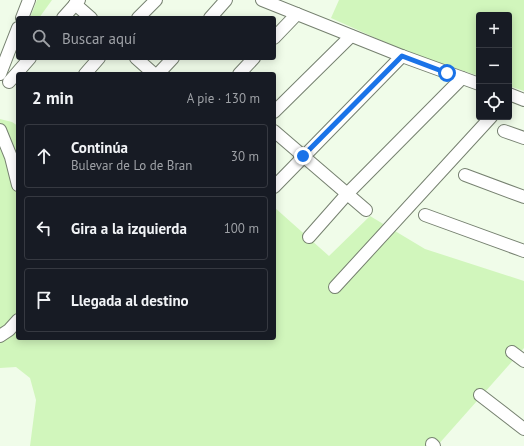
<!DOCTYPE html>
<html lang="es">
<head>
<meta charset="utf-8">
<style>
  body { margin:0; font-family:"PT Sans",sans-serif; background:#20242c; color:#f1f3f6 }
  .controls { position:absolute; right:12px; top:12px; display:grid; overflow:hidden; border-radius:4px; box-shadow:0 2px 10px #0003 }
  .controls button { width:36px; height:36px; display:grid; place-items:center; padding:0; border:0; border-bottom:1px solid #363941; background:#171b24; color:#f1f3f6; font:20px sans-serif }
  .stop { position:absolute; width:12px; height:12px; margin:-9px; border:3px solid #1a73e8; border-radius:50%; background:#fff }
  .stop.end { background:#1a73e8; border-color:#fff; box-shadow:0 1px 4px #0008 }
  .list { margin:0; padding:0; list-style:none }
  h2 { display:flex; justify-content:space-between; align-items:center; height:52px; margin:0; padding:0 16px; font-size:17px }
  h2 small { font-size:13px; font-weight:400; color:#9ea1a6 }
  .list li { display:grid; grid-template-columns:26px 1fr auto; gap:12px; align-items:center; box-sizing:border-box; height:64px; margin:0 8px 8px; padding:0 8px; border:1px solid #363941; border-radius:4px }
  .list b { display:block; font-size:15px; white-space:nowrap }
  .list p { margin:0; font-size:13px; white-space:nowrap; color:#9ea1a6 }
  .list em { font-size:13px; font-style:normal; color:#9ea1a6 }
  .icon { flex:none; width:22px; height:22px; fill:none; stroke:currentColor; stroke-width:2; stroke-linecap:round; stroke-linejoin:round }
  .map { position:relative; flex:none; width:524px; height:446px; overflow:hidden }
  .search { position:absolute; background:#171b24; box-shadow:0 2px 10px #0003; left:16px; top:16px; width:260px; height:44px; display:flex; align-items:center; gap:10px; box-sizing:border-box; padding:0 14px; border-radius:4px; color:#9ea1a6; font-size:15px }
  .panel { position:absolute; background:#171b24; box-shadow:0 2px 10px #0003; left:16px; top:72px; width:260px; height:268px; border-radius:4px }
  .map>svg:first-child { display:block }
</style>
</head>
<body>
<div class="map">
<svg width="524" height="446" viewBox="0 0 524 446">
  <rect width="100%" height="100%" fill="#f0fce9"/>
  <g fill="#d1f6bc">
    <path d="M37 0H52L39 18H30Z"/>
    <path d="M339 0H524V91L509 86V15H479V76L409 53 331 18Z"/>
    <path d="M0 119 12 122 18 126V338H274V207L329 256 370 216 425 249 524 281V348L437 446H30L36 400 30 378 16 367 0 368Z"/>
  </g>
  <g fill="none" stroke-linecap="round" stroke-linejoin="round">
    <defs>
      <g id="minor">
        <path d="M262 0 402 56 479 84"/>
        <path d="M75 4 91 18"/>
        <path d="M22 18 29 0"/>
        <path d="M63 18 79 0"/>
        <path d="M138 18 156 0"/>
        <path d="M210 18 226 0"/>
        <path d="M274 38 297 14"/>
        <path d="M136 58 154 74"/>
        <path d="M0 74 18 28"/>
        <path d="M85 74 99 58"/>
        <path d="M158 74 173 58"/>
        <path d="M239 74 254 58"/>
        <path d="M9 82 30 58"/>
        <path d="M509 94 524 100"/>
        <path d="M274 112 351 36"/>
        <path d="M0 130 11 157 18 185"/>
        <path d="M274 131 366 210"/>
        <path d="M504 131 524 138"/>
        <path d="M465 175 524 197"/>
        <path d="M274 187 402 56"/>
        <path d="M425 215 524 251"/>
        <path d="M309 237 347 194 462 78"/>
        <path d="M335 287 491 117"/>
        <path d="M0 336 9 330 18 320"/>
        <path d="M512 352 524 361"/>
        <path d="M480 395 524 429"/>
        <path d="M432 444 434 446"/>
      </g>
    </defs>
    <use href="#minor" stroke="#768170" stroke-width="14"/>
    <use href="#minor" stroke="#fff" stroke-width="12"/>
  </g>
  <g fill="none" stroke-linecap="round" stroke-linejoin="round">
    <path stroke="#1a73e8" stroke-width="5" d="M303 156 402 56 447 73"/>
  </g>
</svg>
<div class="controls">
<button>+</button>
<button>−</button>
<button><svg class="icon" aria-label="locate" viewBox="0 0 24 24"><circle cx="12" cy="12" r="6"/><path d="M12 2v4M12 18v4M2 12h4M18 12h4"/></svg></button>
</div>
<div class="stop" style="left:447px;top:73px"></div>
<div class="stop end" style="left:303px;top:156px"></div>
<div class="search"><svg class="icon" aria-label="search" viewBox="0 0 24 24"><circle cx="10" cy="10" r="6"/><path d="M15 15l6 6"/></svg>Buscar aquí</div>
<section class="panel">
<h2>2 min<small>A pie · 130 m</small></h2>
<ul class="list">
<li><svg class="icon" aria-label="ahead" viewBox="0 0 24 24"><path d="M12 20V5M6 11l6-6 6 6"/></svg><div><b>Continúa</b><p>Bulevar de Lo de Bran</p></div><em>30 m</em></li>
<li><svg class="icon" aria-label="left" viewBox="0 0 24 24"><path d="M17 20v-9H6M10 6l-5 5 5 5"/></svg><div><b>Gira a la izquierda</b></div><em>100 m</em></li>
<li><svg class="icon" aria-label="arrive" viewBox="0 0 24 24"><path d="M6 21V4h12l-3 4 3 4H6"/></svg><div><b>Llegada al destino</b></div></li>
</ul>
</section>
</div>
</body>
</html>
